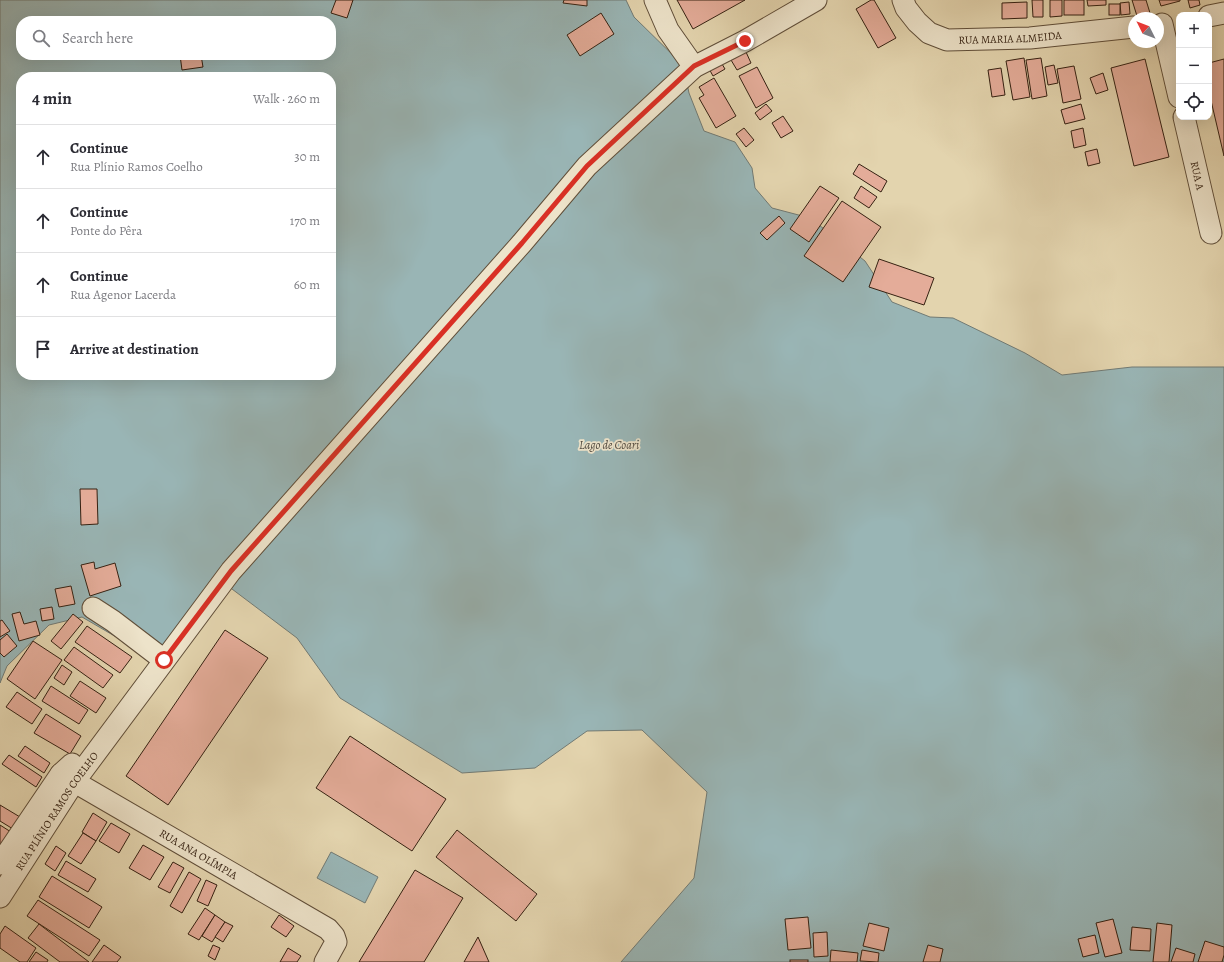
<!DOCTYPE html>
<html lang="en">
<head>
<meta charset="utf-8">
<style>
  body { margin:0; font-family:Alegreya,serif; background:#f7f7f7; color:#2b2b33 }
  .controls { position:absolute; right:12px; top:12px; display:grid; overflow:hidden; border-radius:8px; box-shadow:0 4px 16px #0002 }
  .controls button { width:36px; height:36px; display:grid; place-items:center; padding:0; border:0; border-bottom:1px solid #e1e1e2; background:#fff; color:#2b2b33; font:20px sans-serif }
  .compass { position:absolute; left:1128px; top:12px; width:36px; height:36px; border-radius:50%; background:#fff; box-shadow:0 4px 16px #0002; rotate:312deg }
  .stop { position:absolute; width:12px; height:12px; margin:-9px; border:3px solid #d93025; border-radius:50%; background:#fff }
  .stop.end { background:#d93025; border-color:#fff; box-shadow:0 1px 4px #0008 }
  .list { margin:0; padding:0; list-style:none }
  h2 { display:flex; justify-content:space-between; align-items:center; height:52px; margin:0; padding:0 16px; font-size:17px }
  h2 small { font-size:13px; font-weight:400; color:#7c7c81 }
  .list li { display:grid; grid-template-columns:26px 1fr auto; gap:12px; align-items:center; box-sizing:border-box; height:64px; padding:0 16px; border-top:1px solid #e1e1e2 }
  .list b { display:block; font-size:15px; white-space:nowrap }
  .list p { margin:0; font-size:13px; white-space:nowrap; color:#7c7c81 }
  .list em { font-size:13px; font-style:normal; color:#7c7c81 }
  .icon { flex:none; width:22px; height:22px; fill:none; stroke:currentColor; stroke-width:2; stroke-linecap:round; stroke-linejoin:round }
  .map { position:relative; flex:none; width:1224px; height:962px; overflow:hidden }
  .search { position:absolute; background:#fff; box-shadow:0 4px 16px #0002; left:16px; top:16px; width:320px; height:44px; display:flex; align-items:center; gap:10px; box-sizing:border-box; padding:0 14px; border-radius:16px; color:#7c7c81; font-size:15px }
  .panel { position:absolute; background:#fff; box-shadow:0 4px 16px #0002; left:16px; top:72px; width:320px; height:308px; border-radius:16px }
  .map>svg:first-child { display:block }
</style>
</head>
<body>
<div class="map">
<svg width="1224" height="962" viewBox="0 0 1224 962">
  <rect width="100%" height="100%" fill="#e3d4ae"/>
  <filter id="stains"><feTurbulence type="fractalNoise" baseFrequency=".005" numOctaves="4"/><feColorMatrix values="0 0 0 0 .2 0 0 0 0 .09 0 0 0 0 .02 0 0 0 .5 -.17"/></filter>
  <radialGradient id="worn" r=".72"><stop offset=".6" stop-color="#630" stop-opacity="0"/><stop offset="1" stop-color="#630" stop-opacity=".3"/></radialGradient>
  <g fill="#99b5b5" stroke="#717a74" fill-rule="evenodd">
    <path d="M0 0H626L634 17 683 65 689 93 704 131 735 142 752 168 755 188 772 208 810 218 865 261 892 302 930 317 953 318 1025 353 1062 375 1132 367H1224V962H621L694 878 707 792 642 730 587 731 535 768 462 773 340 698 297 638 228 586 185 644 142 652 82 617 49 625 7 666 0 683ZM21 21H331V55H21ZM21 77H331V375H21Z"/>
    <path d="M331 852 378 877 365 903 317 878Z"/>
  </g>
  <g fill="#e4ac99" stroke="#352112">
    <path d="M336 0H353L347 18 331 13Z"/>
    <path d="M564 0H587V6L563 3Z"/>
    <path d="M677 0H745L693 29Z"/>
    <path d="M871 0H874L896 38 878 48 856 9Z"/>
    <path d="M1032 0H1043V17H1033Z"/>
    <path d="M1050 0H1062V16L1050 17Z"/>
    <rect x="1064" y="0" width="20" height="15"/>
    <path d="M1087 0H1106V5L1088 6Z"/>
    <path d="M1132 0H1146L1150 13 1137 16Z"/>
    <path d="M1159 0H1180V1L1161 6Z"/>
    <path d="M1188 0H1199L1200 5 1190 8Z"/>
    <path d="M1027 2V18L1002 19V3Z"/>
    <path d="M1129 2 1130 14 1121 15 1120 3Z"/>
    <rect x="1109" y="4" width="11" height="11"/>
    <path d="M601 13 614 34 580 56 567 35Z"/>
    <path d="M746 52 751 63 737 70 731 60Z"/>
    <path d="M180 55H201L203 67 182 70Z"/>
    <path d="M1024 58 1030 97 1013 100 1006 61Z"/>
    <path d="M1041 58 1047 96 1032 99 1026 60Z"/>
    <path d="M719 59 725 69 713 76 707 65Z"/>
    <path d="M1145 59 1169 157 1134 166 1111 68Z"/>
    <path d="M1224 59V156L1209 92V63Z"/>
    <path d="M1054 65 1058 83 1048 85 1045 67Z"/>
    <path d="M1074 66 1081 99 1063 103 1057 69Z"/>
    <path d="M757 67 773 98 756 108 739 76Z"/>
    <path d="M1001 68 1005 95 992 97 988 70Z"/>
    <path d="M1103 73 1108 90 1096 94 1090 78Z"/>
    <path d="M714 78 736 116 716 128 699 98 704 95 699 87Z"/>
    <path d="M766 104 772 111 760 120 755 113Z"/>
    <path d="M1081 104 1085 119 1065 124 1061 110Z"/>
    <path d="M783 116 793 131 781 138 772 123Z"/>
    <path d="M744 128 754 140 746 147 736 134Z"/>
    <path d="M1083 128 1086 145 1074 148 1071 131Z"/>
    <path d="M1097 149 1100 163 1088 166 1085 152Z"/>
    <path d="M859 164 887 181 881 192 853 174Z"/>
    <path d="M820 186 839 198 809 242 790 229Z"/>
    <path d="M861 186 877 197 869 208 854 198Z"/>
    <path d="M842 201 881 227 843 282 804 256Z"/>
    <path d="M779 216 785 223 767 240 760 233Z"/>
    <path d="M879 259 934 278 924 305 869 287Z"/>
    <path d="M80 489H97L98 524 81 525Z"/>
    <path d="M94 562 95 569 115 563 121 586 90 596 81 565Z"/>
    <path d="M71 586 75 604 59 607 55 589Z"/>
    <path d="M52 607 54 619 42 621 40 609Z"/>
    <path d="M20 612 24 624 36 621 40 635 19 641 12 614Z"/>
    <path d="M73 614 83 622 61 649 51 641Z"/>
    <path d="M2 620 10 631 0 637V621Z"/>
    <path d="M87 626 132 657 120 673 75 642Z"/>
    <path d="M225 630 268 658 168 805 126 776Z"/>
    <path d="M7 634 17 646 4 657 0 653V640Z"/>
    <path d="M33 641 62 660 35 699 7 679Z"/>
    <path d="M74 647 113 675 103 688 64 660Z"/>
    <path d="M62 665 72 672 64 685 54 678Z"/>
    <path d="M80 681 106 698 96 713 70 696Z"/>
    <path d="M51 686 88 710 79 724 42 701Z"/>
    <path d="M17 692 42 709 32 724 6 707Z"/>
    <path d="M46 714 81 736 70 754 34 733Z"/>
    <path d="M350 736 446 799 412 851 316 788Z"/>
    <path d="M25 746 50 763 44 773 18 756Z"/>
    <path d="M9 755 42 777 36 787 2 764Z"/>
    <path d="M0 805 20 817 13 829 0 821Z"/>
    <path d="M93 813 107 822 96 841 82 832Z"/>
    <path d="M111 823 130 834 119 853 99 841Z"/>
    <path d="M0 825 11 832 3 846 0 844Z"/>
    <path d="M457 830 537 894 516 921 436 857Z"/>
    <path d="M83 833 96 841 81 864 68 856Z"/>
    <path d="M143 845 164 857 150 880 129 868Z"/>
    <path d="M56 846 66 853 55 871 45 864Z"/>
    <path d="M66 861 96 879 88 892 58 875Z"/>
    <path d="M173 862 184 868 170 893 158 887Z"/>
    <path d="M415 870 463 898 424 962H359Z"/>
    <path d="M189 872 201 879 182 913 170 906Z"/>
    <path d="M52 876 102 907 89 928 39 897Z"/>
    <path d="M206 880 217 885 208 906 197 901Z"/>
    <path d="M38 900 100 940 89 956 27 916Z"/>
    <path d="M205 908 215 915 199 940 188 934Z"/>
    <path d="M215 915 225 922 212 942 202 936Z"/>
    <path d="M279 915 294 926 286 937 271 927Z"/>
    <path d="M808 917 811 948 788 950 785 919Z"/>
    <path d="M1113 919 1122 953 1105 957 1096 923Z"/>
    <path d="M225 922 233 926 223 942 215 937Z"/>
    <path d="M869 923 889 928 884 951 863 946Z"/>
    <path d="M1157 923 1172 925 1169 962H1153Z"/>
    <path d="M39 924 89 962H60L28 938Z"/>
    <path d="M5 926 36 948 27 962H20L0 948V934Z"/>
    <path d="M1132 927 1151 929 1150 951 1130 950Z"/>
    <path d="M827 932 828 956 814 957 813 933Z"/>
    <path d="M1095 935 1099 953 1083 957 1078 939Z"/>
    <path d="M478 937 489 962H464Z"/>
    <path d="M1205 941 1224 947V955L1222 962H1198Z"/>
    <path d="M104 945 121 957 117 962H92Z"/>
    <path d="M213 945 220 948 215 960 208 956Z"/>
    <path d="M928 945 943 949 940 962H923Z"/>
    <path d="M288 948 301 956 297 962H280Z"/>
    <path d="M1176 948 1195 954 1193 962H1171Z"/>
    <path d="M831 950 858 953 857 962H830Z"/>
    <path d="M862 950 879 953 878 962 860 961Z"/>
    <path d="M36 952 48 960 47 962H29Z"/>
    <rect x="790" y="960" width="18" height="2"/>
  </g>
  <g fill="none" stroke-linecap="round" stroke-linejoin="round">
    <defs>
      <g id="minor">
        <path d="M655 0 668 30 694 67"/>
        <path id="s1" d="M903 0 906 8 917 22 929 33 947 40 1030 38 1134 27"/>
        <path d="M1209 16 1224 13"/>
        <path d="M1162 24 1179 97"/>
        <path id="s2" d="M1184 117 1211 233"/>
        <path d="M93 608 113 621 164 660"/>
        <path id="s3" d="M61 774 328 929 334 936 336 942 325 962"/>
        <path d="M0 864 61 774 72 764"/>
        <path id="s4" d="M0 897 74 782 231 571 522 243 587 166 694 67 745 41 816 0"/>
      </g>
    </defs>
    <use href="#minor" stroke="#604e39" stroke-width="23"/>
    <use href="#minor" stroke="#ede3ca" stroke-width="21"/>
  </g>
  <g fill="none" stroke-linecap="round" stroke-linejoin="round">
    <path stroke="#d93025" stroke-width="5" d="M164 660 231 571 522 243 587 166 694 66 745 41"/>
  </g>
  <g text-anchor="middle" dominant-baseline="central" stroke-width="3.5" stroke-linejoin="round" paint-order="stroke">
    <g font-size="11" fill="#352112" stroke="#ede3ca">
      <text stroke="none"><textPath href="#s1" startOffset="125">RUA MARIA ALMEIDA</textPath></text>
      <text stroke="none"><textPath href="#s2" startOffset="60">RUA A</textPath></text>
      <text stroke="none"><textPath href="#s4" startOffset="103">RUA PLÍNIO RAMOS COELHO</textPath></text>
      <text stroke="none"><textPath href="#s3" startOffset="159">RUA ANA OLÍMPIA</textPath></text>
    </g>
    <g font-size="12" font-style="italic" fill="#534d43" stroke="#ede3ca">
      <text x="609" y="445">Lago de Coari</text>
    </g>
  </g>
  <rect width="100%" height="100%" filter="url(#stains)"/>
  <rect width="100%" height="100%" fill="url(#worn)"/>
</svg>
<div class="controls">
<button>+</button>
<button>−</button>
<button><svg class="icon" aria-label="locate" viewBox="0 0 24 24"><circle cx="12" cy="12" r="6"/><path d="M12 2v4M12 18v4M2 12h4M18 12h4"/></svg></button>
</div>
<svg class="compass" viewBox="-18 -18 36 36"><path d="M0-13l5 13h-10z" fill="#e53935"/><path d="M0 13l5-13h-10z" fill="#7c7c81"/></svg>
<div class="stop" style="left:164px;top:660px"></div>
<div class="stop end" style="left:745px;top:41px"></div>
<div class="search"><svg class="icon" aria-label="search" viewBox="0 0 24 24"><circle cx="10" cy="10" r="6"/><path d="M15 15l6 6"/></svg>Search here</div>
<section class="panel">
<h2>4 min<small>Walk · 260 m</small></h2>
<ul class="list">
<li><svg class="icon" aria-label="ahead" viewBox="0 0 24 24"><path d="M12 20V5M6 11l6-6 6 6"/></svg><div><b>Continue</b><p>Rua Plínio Ramos Coelho</p></div><em>30 m</em></li>
<li><svg class="icon" aria-label="ahead" viewBox="0 0 24 24"><path d="M12 20V5M6 11l6-6 6 6"/></svg><div><b>Continue</b><p>Ponte do Pêra</p></div><em>170 m</em></li>
<li><svg class="icon" aria-label="ahead" viewBox="0 0 24 24"><path d="M12 20V5M6 11l6-6 6 6"/></svg><div><b>Continue</b><p>Rua Agenor Lacerda</p></div><em>60 m</em></li>
<li><svg class="icon" aria-label="arrive" viewBox="0 0 24 24"><path d="M6 21V4h12l-3 4 3 4H6"/></svg><div><b>Arrive at destination</b></div></li>
</ul>
</section>
</div>
</body>
</html>
